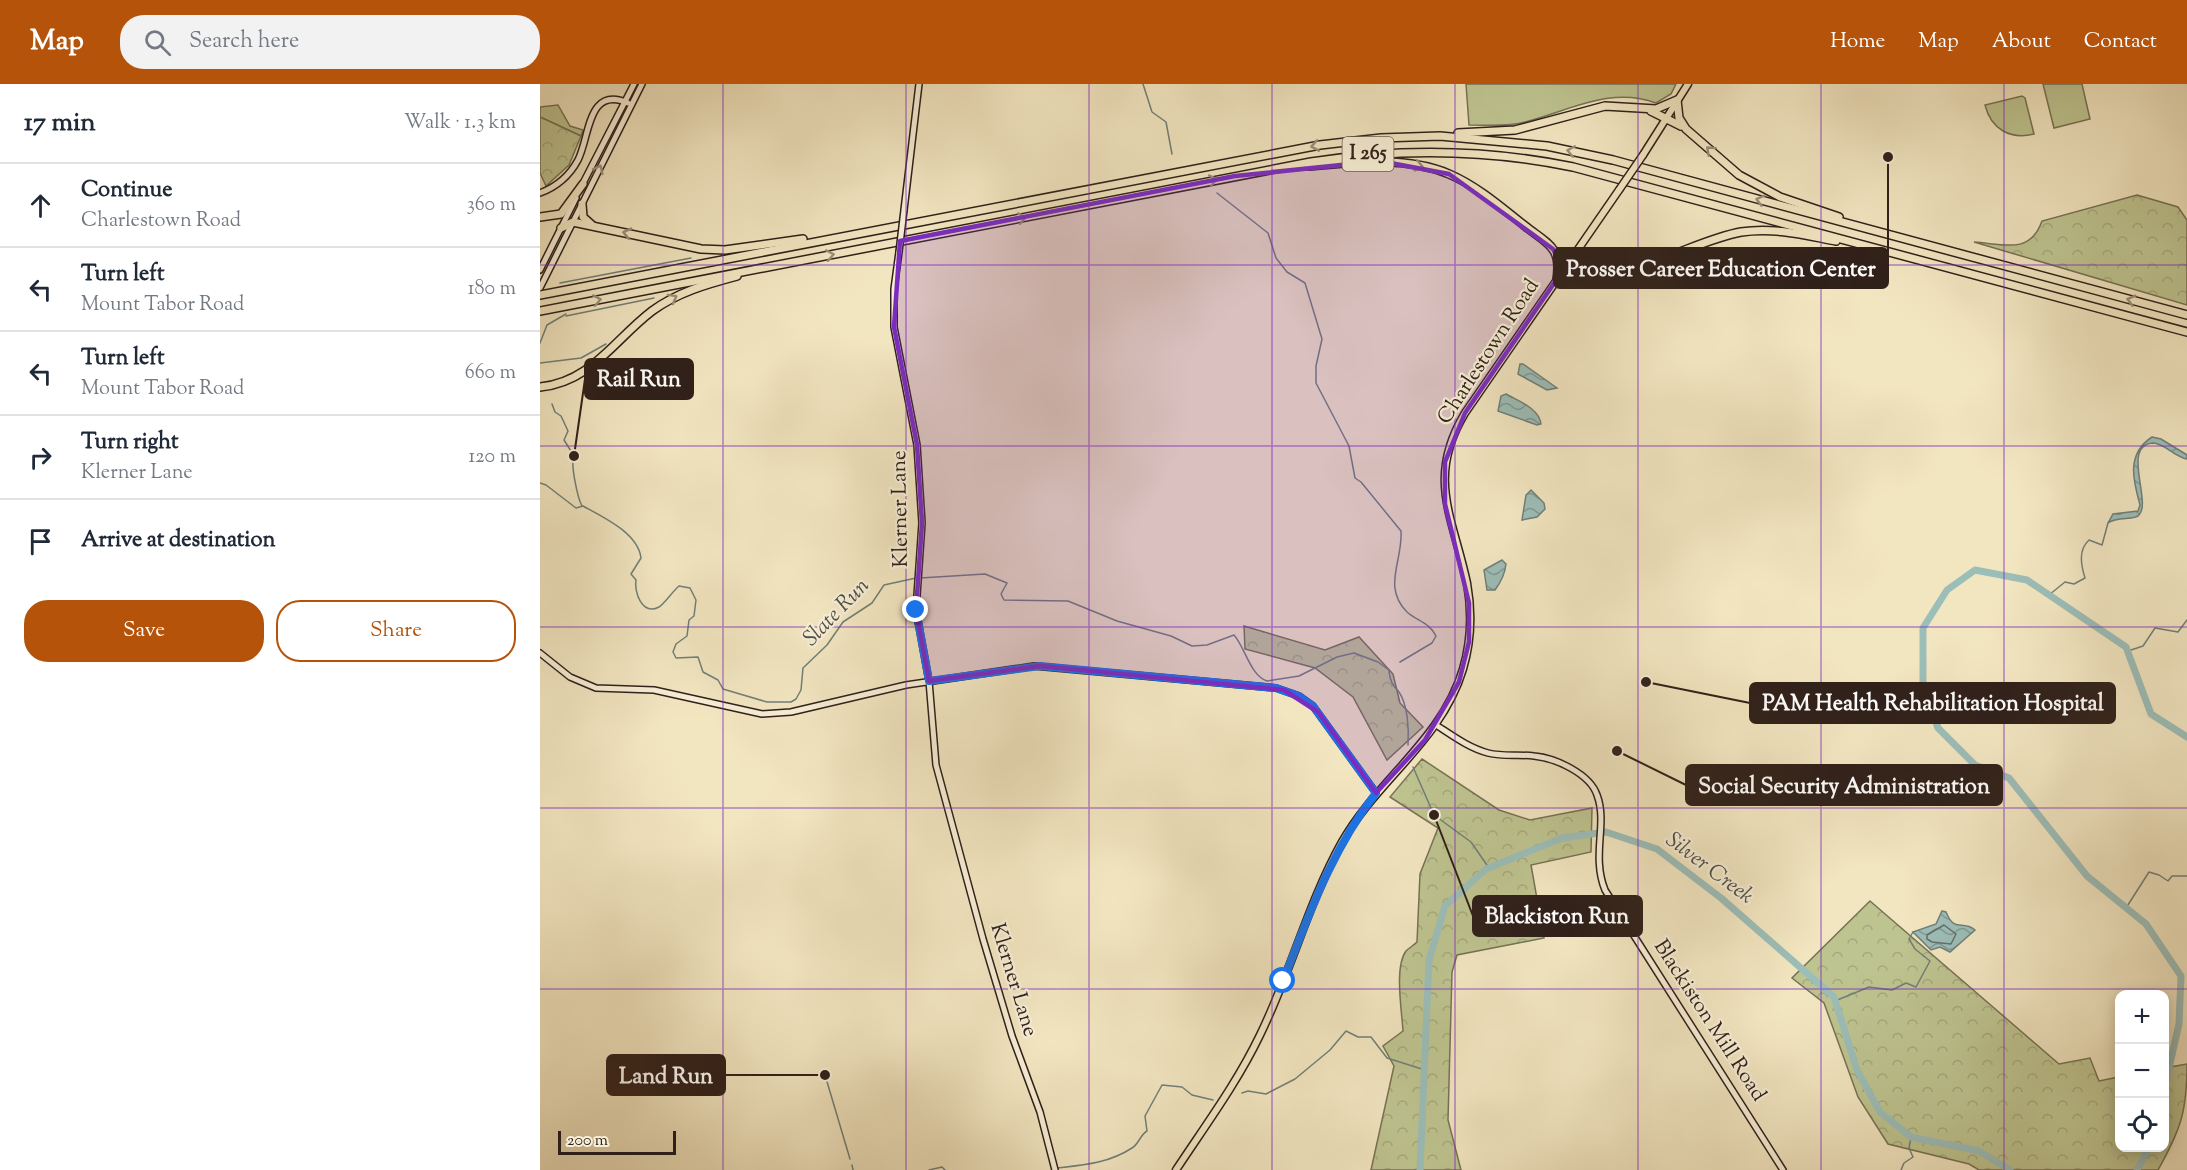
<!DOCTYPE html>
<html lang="en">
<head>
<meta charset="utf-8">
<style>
  body { margin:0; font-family:"Sorts Mill Goudy",serif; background:#f2f2f3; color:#1f2937 }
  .controls { position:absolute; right:18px; bottom:18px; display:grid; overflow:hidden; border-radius:12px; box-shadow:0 3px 15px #0003 }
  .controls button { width:54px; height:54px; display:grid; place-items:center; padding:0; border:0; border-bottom:2px solid #e0e1e3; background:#fff; color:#1f2937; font:30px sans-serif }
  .scale { position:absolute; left:18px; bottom:15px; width:118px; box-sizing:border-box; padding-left:6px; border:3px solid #2f201a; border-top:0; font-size:16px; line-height:21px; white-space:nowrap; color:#2f201a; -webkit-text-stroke:4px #f7efd7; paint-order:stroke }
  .stop { position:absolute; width:18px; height:18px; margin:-14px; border:4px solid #1a73e8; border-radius:50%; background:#fff }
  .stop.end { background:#1a73e8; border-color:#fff; box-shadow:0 2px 6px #0008 }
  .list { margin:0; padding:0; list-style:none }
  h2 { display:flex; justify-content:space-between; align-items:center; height:78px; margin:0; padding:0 24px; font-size:26px }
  h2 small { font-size:20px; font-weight:400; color:#747a83 }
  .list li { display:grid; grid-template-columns:39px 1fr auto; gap:18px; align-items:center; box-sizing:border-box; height:84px; padding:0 24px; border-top:2px solid #e0e1e3 }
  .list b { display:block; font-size:22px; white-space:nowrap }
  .list p { margin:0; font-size:20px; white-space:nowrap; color:#747a83 }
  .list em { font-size:20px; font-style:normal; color:#747a83 }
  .actions { display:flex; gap:12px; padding:18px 24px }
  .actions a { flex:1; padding:14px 0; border:2px solid #b45309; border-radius:24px; text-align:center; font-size:21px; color:#b45309 }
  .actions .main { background:#b45309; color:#fff }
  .icon { flex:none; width:33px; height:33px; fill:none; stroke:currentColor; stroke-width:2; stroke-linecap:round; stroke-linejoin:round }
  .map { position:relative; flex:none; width:1647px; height:1086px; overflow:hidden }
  header { display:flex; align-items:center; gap:36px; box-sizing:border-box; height:84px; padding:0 30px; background:#b45309; color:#fff }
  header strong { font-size:28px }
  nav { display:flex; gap:33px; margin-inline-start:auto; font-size:21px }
  .search { width:420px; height:54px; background:#f2f2f3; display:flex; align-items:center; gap:15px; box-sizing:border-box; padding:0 21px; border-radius:24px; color:#747a83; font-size:22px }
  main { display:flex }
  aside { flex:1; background:#fff }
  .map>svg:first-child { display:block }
</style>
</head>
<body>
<header>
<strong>Map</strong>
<div class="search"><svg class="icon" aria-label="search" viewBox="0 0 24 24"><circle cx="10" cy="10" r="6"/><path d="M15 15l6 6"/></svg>Search here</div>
<nav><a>Home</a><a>Map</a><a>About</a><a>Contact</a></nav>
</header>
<main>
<aside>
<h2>17 min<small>Walk · 1.3 km</small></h2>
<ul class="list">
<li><svg class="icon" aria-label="ahead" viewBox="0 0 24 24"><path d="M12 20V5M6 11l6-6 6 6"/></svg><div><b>Continue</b><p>Charlestown Road</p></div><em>360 m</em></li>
<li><svg class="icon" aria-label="left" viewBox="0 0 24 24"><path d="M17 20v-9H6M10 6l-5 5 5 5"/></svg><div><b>Turn left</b><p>Mount Tabor Road</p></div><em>180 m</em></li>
<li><svg class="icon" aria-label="left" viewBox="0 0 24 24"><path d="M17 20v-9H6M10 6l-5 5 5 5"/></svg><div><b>Turn left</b><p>Mount Tabor Road</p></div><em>660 m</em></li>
<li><svg class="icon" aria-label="right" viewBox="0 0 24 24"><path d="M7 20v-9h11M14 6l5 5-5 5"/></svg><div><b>Turn right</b><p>Klerner Lane</p></div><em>120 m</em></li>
<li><svg class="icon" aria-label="arrive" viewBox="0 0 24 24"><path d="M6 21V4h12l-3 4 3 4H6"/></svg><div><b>Arrive at destination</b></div></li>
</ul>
<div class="actions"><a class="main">Save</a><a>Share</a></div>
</aside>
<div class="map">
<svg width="1647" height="1086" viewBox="0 0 1647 1086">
  <defs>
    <pattern id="forest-crowns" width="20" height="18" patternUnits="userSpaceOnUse" patternTransform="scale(1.5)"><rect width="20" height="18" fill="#bec490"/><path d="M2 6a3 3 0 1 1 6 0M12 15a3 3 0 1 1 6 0" fill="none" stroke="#a4a87c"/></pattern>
    <pattern id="water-waves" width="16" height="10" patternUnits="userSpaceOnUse" patternTransform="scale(1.5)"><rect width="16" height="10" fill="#9cbeb8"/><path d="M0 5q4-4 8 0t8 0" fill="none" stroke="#809a95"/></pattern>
  </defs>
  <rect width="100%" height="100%" fill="#f2e6c1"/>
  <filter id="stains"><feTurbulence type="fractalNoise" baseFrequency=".00333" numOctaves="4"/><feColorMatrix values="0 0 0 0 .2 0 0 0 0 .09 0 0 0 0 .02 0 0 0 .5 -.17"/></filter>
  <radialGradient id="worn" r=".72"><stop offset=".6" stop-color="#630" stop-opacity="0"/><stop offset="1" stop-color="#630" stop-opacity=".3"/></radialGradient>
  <g fill="#bec490" stroke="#767255" stroke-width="1.5">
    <path d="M926 0H1136L1131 10 1116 19C1070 2 1029 27 985 38 968 43 947 41 929 41Z"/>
    <path d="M1503 0H1542L1550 35 1514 44Z"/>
    <path d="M1482 12 1485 14 1494 50C1470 56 1451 45 1445 21Z"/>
    <path d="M18 21 30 42 43 46 41 52 0 33V23Z"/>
  </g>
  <g fill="url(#forest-crowns)" stroke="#767255" stroke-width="1.5">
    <path d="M0 33 41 52 29 81 6 102 0 89Z"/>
    <path d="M1597 111 1638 123 1647 136V221L1434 158C1464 160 1490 171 1502 137Z"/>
    <path d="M704 542 785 566 819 553 853 590 860 619 883 643 847 676 813 613 775 584 705 565Z"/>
    <path d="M882 675 959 726 990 736 1052 724 1051 768 991 781 1004 854 917 871 912 888 908 1036 921 1086H831L854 982 843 962 863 947C862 928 854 883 866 867 869 864 874 861 877 858L880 790 898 744 850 713Z"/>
    <path d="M1330 817 1519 980 1550 974 1559 997 1579 993 1580 1064H1624L1625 984 1647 980C1647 1027 1641 1045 1618 1086H1439L1429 1080 1348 1060 1318 1013 1284 919 1252 894Z"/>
  </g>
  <g fill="url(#water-waves)" stroke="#707f79" stroke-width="1.5">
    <path d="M980 280H983L1017 304 1007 306 978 290Z"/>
    <path d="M966 310C978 317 999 324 1001 340L997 341 958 327 961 312Z"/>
    <path d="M1612 353 1621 355 1647 371V375C1635 373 1624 359 1613 359 1581 361 1612 418 1599 431 1594 437 1578 432 1568 439L1573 430 1598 427 1600 421C1593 396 1586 370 1612 353Z"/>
    <path d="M991 406 1004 419 1005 425 997 433 982 436 986 411Z"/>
    <path d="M962 476 966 480C965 489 961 498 955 506H947L944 486Z"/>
    <path d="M1402 827 1406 828C1415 850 1422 835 1435 846L1410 868 1400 863 1391 866 1373 848 1396 840Z"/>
  </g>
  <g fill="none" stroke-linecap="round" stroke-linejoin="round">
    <path stroke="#666f69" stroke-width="1.5" d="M1404 841 1416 850 1411 860 1392 858 1387 855V851Z"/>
    <g stroke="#707f79" stroke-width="1.5">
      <path d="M603 0 612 28 626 38 632 70"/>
      <path d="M677 109 728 149 736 174 747 188 765 199 782 255 776 282V299L809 362 815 394 821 398 861 447C863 477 842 503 867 528 877 537 890 539 896 552L892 559 860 578"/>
      <path d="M20 199 151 174"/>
      <path d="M26 232 114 214"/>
      <path d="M0 259 7 241 26 230"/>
      <path d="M0 279 41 274 66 260"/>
      <path d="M12 320 15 328 21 332 28 347 24 356 34 372C30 380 38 415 42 422"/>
      <path d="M0 399 6 401 36 424 43 422C63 433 98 449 101 474L91 490 96 496C94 508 102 532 119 523 124 520 133 507 139 502L150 504 156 516 154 532 149 536 147 552 136 560 133 568 136 574 158 573 163 588 178 596 183 605 227 618H251L256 615 261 606 263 584 287 561 303 538 332 519 344 501 376 494"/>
      <path d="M380 494 445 490 467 499 461 510 464 516 528 517 577 537 631 552 652 562 667 561 694 551C706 565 710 591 727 597L759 592 797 573 814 569 838 578 849 586"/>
      <path d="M1509 511 1525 498 1534 500 1545 494C1541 481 1538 466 1549 456L1562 461 1568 439"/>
      <path d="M1588 567 1603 562 1615 544 1638 548 1647 536"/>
      <path d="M849 587C850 598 853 601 859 608 868 621 869 646 868 661"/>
      <path d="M873 683 894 731 931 758 949 784"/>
      <path d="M1586 824 1609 788 1619 791 1628 797 1632 792H1647"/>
      <path d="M1295 917 1329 903 1352 906 1366 899 1376 903 1390 877 1375 865 1369 855 1373 848"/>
      <path d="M285 991 310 1075"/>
      <path d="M702 1009 708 1007 726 1010 755 995 790 966 806 947 818 953H831L847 974 885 986"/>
      <path d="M312 1081 313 1086"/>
      <path d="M518 1084C545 1081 569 1079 592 1064 599 1060 600 1051 607 1047L605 1032 622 1001 642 1003 652 1011 673 1016"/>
      <path d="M389 1086 402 1083 405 1086"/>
      <path d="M1361 1086 1364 1079 1373 1073 1369 1064 1371 1053"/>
    </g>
    <g stroke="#9cbeb8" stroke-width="7">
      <path d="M1624 1006 1639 940 1641 892 1606 840 1547 792 1469 694 1435 681 1398 644 1383 600V544L1407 506 1435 486 1487 496 1586 563 1611 630 1647 653"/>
      <path d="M880 1086 889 876 905 822 946 785 1022 754 1066 748 1117 765 1181 814 1294 913 1317 986 1340 1028 1371 1053 1439 1067 1470 1086"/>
      <path d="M1597 1086 1609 1064"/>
    </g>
    <defs>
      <g id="secondary">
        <path d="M41 103 94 0"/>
        <path d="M0 109C16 103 30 91 38 76 50 53 47 1 88 19"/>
        <path d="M364 126 379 0"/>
        <path d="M359 168 354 205V243L377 361 382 439 376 526 389 597 396 681 443 855 472 952 500 1028 515 1086"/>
        <path d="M0 186 36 114"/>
        <path d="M0 204 102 0"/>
        <path d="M0 569 30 593 56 604 114 606 222 630 251 628 366 601 494 582 736 604 759 612 773 622 836 709"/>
        <path d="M896 641C913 652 929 664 948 669 964 673 979 670 994 672 1016 674 1050 690 1057 711 1068 740 1051 771 1065 806L1243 1086"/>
      </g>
      <g id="primary">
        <path d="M1103 71 1148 0"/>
        <path d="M636 1086C665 1042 697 999 720 951 751 888 768 819 802 758 837 696 902 656 923 585 931 558 932 527 927 499 913 433 886 394 925 329L1079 106"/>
      </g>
      <g id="highway">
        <path d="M1111 27 1141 42"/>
        <path d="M918 49 975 46 1065 22 1116 25 1137 16 1139 34 1146 45 1199 91 1240 113 1299 133"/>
        <path d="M769 82C815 78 866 72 909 90 937 102 961 123 985 142 1008 160 1022 163 1017 195"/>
        <path d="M42 120 43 133 52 141"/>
        <path d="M0 133 21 130 43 100"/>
        <path d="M21 144 33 138 161 165 185 166 263 155"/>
        <path d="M1018 168C1076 213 1141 159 1201 148 1234 143 1264 151 1296 157"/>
        <path d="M1020 191 1046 182"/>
        <path d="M0 211 780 61 841 54 900 52 1007 62 1073 76 1647 231"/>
        <path d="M0 227 771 78C859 64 946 65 1033 83L1647 248"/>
        <path d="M0 303C51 298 74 256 112 227 138 208 167 200 197 192"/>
      </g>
    </defs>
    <use href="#secondary" stroke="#2f201a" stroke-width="8"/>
    <use href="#primary" stroke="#2f201a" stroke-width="9"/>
    <use href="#highway" stroke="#2f201a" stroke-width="10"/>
    <use href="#secondary" stroke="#f7efd7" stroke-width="5"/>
    <use href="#primary" stroke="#f2e6c1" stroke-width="6"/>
    <use href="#highway" stroke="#f2e6c1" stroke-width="7"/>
    <defs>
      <path id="secondary-bridge" d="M359 168 364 126"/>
      <path id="primary-bridge" d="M1079 106 1103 71"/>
    </defs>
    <use href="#secondary-bridge" stroke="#2f201a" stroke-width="8" stroke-linecap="butt"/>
    <use href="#primary-bridge" stroke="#2f201a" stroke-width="9" stroke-linecap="butt"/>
    <use href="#secondary-bridge" stroke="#f7efd7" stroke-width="5"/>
    <use href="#primary-bridge" stroke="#f2e6c1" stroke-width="6"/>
  </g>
  <defs><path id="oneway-chevron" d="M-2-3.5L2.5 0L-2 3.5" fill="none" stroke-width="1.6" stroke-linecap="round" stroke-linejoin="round" transform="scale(1.5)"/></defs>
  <g stroke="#9a8d76">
    <use href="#oneway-chevron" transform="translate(775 62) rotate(170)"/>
    <use href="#oneway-chevron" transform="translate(1170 66) rotate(-138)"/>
    <use href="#oneway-chevron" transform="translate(1031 67) rotate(-169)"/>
    <use href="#oneway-chevron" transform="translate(879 82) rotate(13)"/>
    <use href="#oneway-chevron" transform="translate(673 96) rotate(-11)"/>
    <use href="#oneway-chevron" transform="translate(1220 116) rotate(-165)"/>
    <use href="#oneway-chevron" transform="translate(482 134) rotate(-11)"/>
    <use href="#oneway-chevron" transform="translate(87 149) rotate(-167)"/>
    <use href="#oneway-chevron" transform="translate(290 171) rotate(-11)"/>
    <use href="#oneway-chevron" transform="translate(133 214) rotate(-29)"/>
    <use href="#oneway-chevron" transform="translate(57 216) rotate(-11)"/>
    <use href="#oneway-chevron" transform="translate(1591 216) rotate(-165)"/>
  </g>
  <use stroke="#9d9282" href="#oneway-chevron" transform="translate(59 85) rotate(-64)"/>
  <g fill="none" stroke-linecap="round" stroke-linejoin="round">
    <path stroke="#1a73e8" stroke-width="8" d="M376 526 389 597 500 582 736 604 759 612 773 622 836 709C792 765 769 831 743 897"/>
  </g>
  <path fill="#7b2cbf" fill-opacity="0.2" stroke="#7b2cbf" stroke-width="4.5" stroke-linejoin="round" d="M840 77 909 90 1013 165 1020 178 1017 195 925 329 905 378V420L929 519V558L919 598 885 656 836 709 778 628 744 606 500 582 389 597 376 526 382 439 377 361 354 243 360 157 695 92Z"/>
  <path fill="none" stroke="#7b2cbf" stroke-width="1.5" stroke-opacity="0.55" d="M183 0V1086M366 0V1086M549 0V1086M732 0V1086M915 0V1086M1098 0V1086M1281 0V1086M1464 0V1086M0 181H1647M0 362H1647M0 543H1647M0 724H1647M0 905H1647"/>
  <g text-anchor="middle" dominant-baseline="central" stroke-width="4.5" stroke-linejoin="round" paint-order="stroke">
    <rect fill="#f7efd7" stroke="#6b5e53" stroke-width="1.5" x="802.5" y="53" width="51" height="34" rx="4.5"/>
    <g font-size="20" font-weight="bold" fill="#2f201a">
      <text x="828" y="70">I 265</text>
    </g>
    <g font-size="21" fill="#2f201a" stroke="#f7efd7">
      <text transform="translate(949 268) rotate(-57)">Charlestown Road</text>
      <text transform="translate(361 425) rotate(-91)">Klerner Lane</text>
      <text transform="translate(473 896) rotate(73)">Klerner Lane</text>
      <text transform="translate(1169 937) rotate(57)">Blackiston Mill Road</text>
    </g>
    <g font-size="22" font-style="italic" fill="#504f49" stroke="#f7efd7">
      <text transform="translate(297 529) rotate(-46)">Slate Run</text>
      <text transform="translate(1169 785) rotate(37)">Silver Creek</text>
    </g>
  </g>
  <path fill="none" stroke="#2f201a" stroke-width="2" d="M1348 73L1348 184M34 372L45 295M1106 598L1210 619M1077 667L1146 701M894 731L933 832M285 991L185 991"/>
  <g fill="#2f201a" stroke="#f7efd7" stroke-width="2">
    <circle cx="1348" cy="73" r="6"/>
    <circle cx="34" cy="372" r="6"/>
    <circle cx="1106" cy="598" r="6"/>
    <circle cx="1077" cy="667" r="6"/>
    <circle cx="894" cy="731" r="6"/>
    <circle cx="285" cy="991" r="6"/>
  </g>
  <g fill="#2f201a" stroke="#2f201a" stroke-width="2">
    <rect x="1014" y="164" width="334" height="40" rx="6"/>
    <rect x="45" y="275" width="108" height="40" rx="6"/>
    <rect x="1210" y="599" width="365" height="40" rx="6"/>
    <rect x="1146" y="681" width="316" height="40" rx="6"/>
    <rect x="933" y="812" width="169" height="40" rx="6"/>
    <rect x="67" y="971" width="118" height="40" rx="6"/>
  </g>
  <g font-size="22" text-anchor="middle" font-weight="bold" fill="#fff">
    <text x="1181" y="192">Prosser Career Education Center</text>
    <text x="99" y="302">Rail Run</text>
    <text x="1393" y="626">PAM Health Rehabilitation Hospital</text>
    <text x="1304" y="709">Social Security Administration</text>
    <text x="1017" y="839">Blackiston Run</text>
    <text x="126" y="999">Land Run</text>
  </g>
  <rect width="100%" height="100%" filter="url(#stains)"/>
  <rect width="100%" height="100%" fill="url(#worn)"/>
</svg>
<div class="controls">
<button>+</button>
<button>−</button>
<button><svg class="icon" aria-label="locate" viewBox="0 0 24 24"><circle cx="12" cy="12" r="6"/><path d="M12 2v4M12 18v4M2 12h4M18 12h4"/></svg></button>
</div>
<div class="scale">200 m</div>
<div class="stop" style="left:743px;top:897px"></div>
<div class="stop end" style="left:376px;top:526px"></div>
</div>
</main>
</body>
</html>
